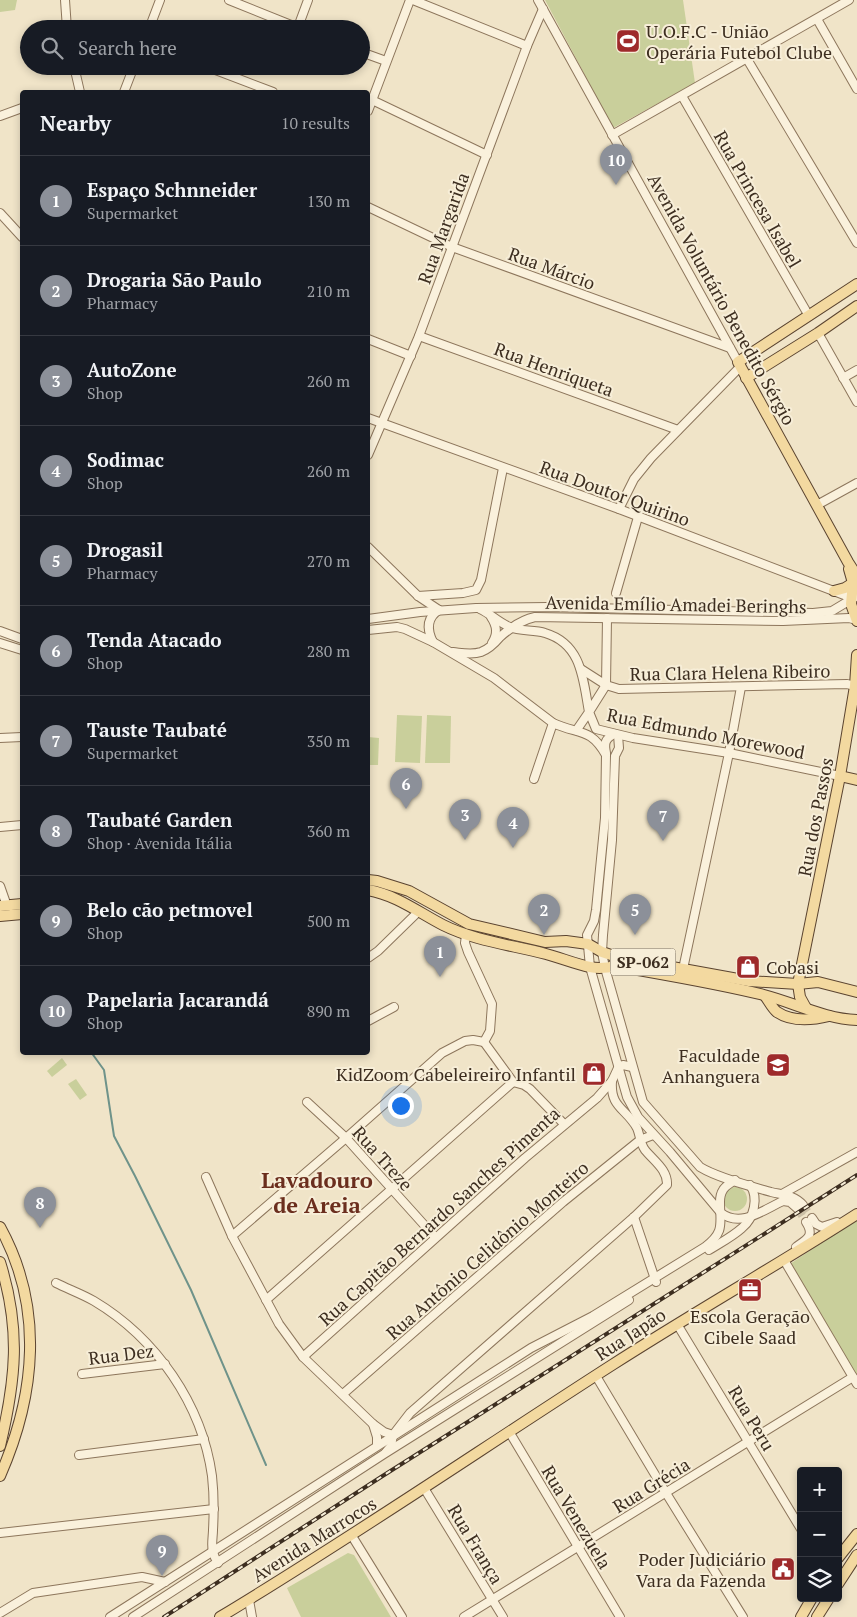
<!DOCTYPE html>
<html lang="en">
<head>
<meta charset="utf-8">
<style>
  body { margin:0; font-family:"PT Serif",serif; background:#20242c; color:#f1f3f6 }
  .controls { position:absolute; right:15px; bottom:15px; display:grid; overflow:hidden; border-radius:5px; box-shadow:0 2px 8px #0003 }
  .controls button { width:45px; height:45px; display:grid; place-items:center; padding:0; border:0; border-bottom:1px solid #363941; background:#171b24; color:#f1f3f6; font:25px sans-serif }
  .you { position:absolute; left:400px; top:1105px; width:18px; height:18px; margin:-12px; border:4px solid #fff; border-radius:50%; background:#1a73e8; box-shadow:0 0 0 8px #1a73e833 }
  .badge { display:grid; place-items:center; width:32px; height:32px; border-radius:50%; background:#8c9099; color:#fff; font-size:16px; font-weight:700 }
  .pin { position:absolute; translate:-50% -41px; filter:drop-shadow(0 1px 2px #0008) }
  .pin::after { content:''; position:absolute; top:26px; width:18px; height:15px; background:inherit; clip-path:polygon(0 0,100% 0,50% 100%) }
  .list { margin:0; padding:0; list-style:none }
  h2 { display:flex; justify-content:space-between; align-items:center; height:65px; margin:0; padding:0 20px; font-size:21px }
  h2 small { font-size:16px; font-weight:400; color:#9ea1a6 }
  .list li { display:grid; grid-template-columns:32px 1fr auto; gap:15px; align-items:center; box-sizing:border-box; height:90px; padding:0 20px; border-top:1px solid #363941 }
  .list b { display:block; font-size:19px; white-space:nowrap }
  .list p { margin:0; font-size:16px; white-space:nowrap; color:#9ea1a6 }
  .list em { font-size:16px; font-style:normal; color:#9ea1a6 }
  .icon { flex:none; width:28px; height:28px; fill:none; stroke:currentColor; stroke-width:2; stroke-linecap:round; stroke-linejoin:round }
  .map { position:relative; flex:none; width:857px; height:1617px; overflow:hidden }
  .search { position:absolute; background:#171b24; box-shadow:0 2px 8px #0003; left:20px; top:20px; width:350px; height:55px; display:flex; align-items:center; gap:12px; box-sizing:border-box; padding:0 18px; border-radius:28px; color:#9ea1a6; font-size:19px }
  .panel { position:absolute; background:#171b24; box-shadow:0 2px 8px #0003; left:20px; top:90px; width:350px; height:965px; border-radius:5px }
  .map>svg:first-child { display:block }
</style>
</head>
<body>
<div class="map">
<svg width="857" height="1617" viewBox="0 0 857 1617">
  <rect width="100%" height="100%" fill="#f0e4c8"/>
  <g fill="#c9cf9b">
    <path d="M0 0H17L15 10 0 12Z"/>
    <path d="M545 0H683L695 83 613 128Z"/>
    <path d="M397 715 422 716 420 763 395 762Z"/>
    <path d="M427 715 451 716 450 763H425Z"/>
    <path d="M368 737 379 738 378 765H368Z"/>
    <path d="M62 1058 67 1065 52 1077 47 1071Z"/>
    <path d="M76 1079 87 1095 80 1100 68 1084Z"/>
    <circle cx="735" cy="1199" r="12"/>
    <path d="M857 1219V1377L790 1264Z"/>
    <path d="M348 1553 354 1555 391 1617H301L287 1588Z"/>
  </g>
  <g fill="none" stroke-linecap="round" stroke-linejoin="round">
    <g stroke="#6f938a" stroke-width="2">
      <path d="M21 981 22 982"/>
      <path d="M91 1052 104 1070 114 1136 135 1176 191 1290 266 1465"/>
    </g>
    <g stroke="#ccc0a6" stroke-width="8" stroke-dasharray="8 4" stroke-linecap="butt">
      <path d="M803 1205 812 1218"/>
      <path d="M798 1209 806 1222"/>
    </g>
    <defs>
      <g id="minor">
        <path d="M65 0 67 29"/>
        <path d="M229 0 301 29"/>
        <path d="M413 0 527 46"/>
        <path d="M538 0 738 362"/>
        <path d="M817 19 857 89"/>
        <path d="M298 27 308 0"/>
        <path d="M149 29 160 0"/>
        <path d="M361 52 386 61"/>
        <path d="M747 59 857 243"/>
        <path d="M74 66 80 92"/>
        <path d="M205 66 273 92"/>
        <path d="M124 92 134 66"/>
        <path d="M682 96 809 316"/>
        <path d="M372 100 487 155"/>
        <path d="M368 111 410 0"/>
        <path d="M0 116 22 108"/>
        <path d="M612 135 849 0"/>
        <path d="M368 207 452 247 730 348"/>
        <path d="M0 213 22 237"/>
        <path d="M818 333 857 402"/>
        <path d="M419 336 678 430"/>
        <path d="M368 339 411 356"/>
        <path d="M843 378 857 370"/>
        <path d="M368 418 619 509 852 598"/>
        <path d="M368 455 419 336 527 46 543 9"/>
        <path d="M817 505 857 483"/>
        <path d="M619 509 634 479 651 458 740 367"/>
        <path d="M368 547 418 596 439 610"/>
        <path d="M616 593 638 517"/>
        <path d="M418 596 463 593 476 590 481 580 503 468"/>
        <path d="M480 609C491 614 499 623 510 627 520 632 534 629 545 633 582 644 583 679 589 712L578 728V731"/>
        <path d="M491 617C497 626 498 634 492 643"/>
        <path d="M607 618 606 685 589 712 596 729 633 738 729 753 840 776"/>
        <path d="M368 619 420 612 476 608 548 607 813 613 832 611 857 596"/>
        <path d="M368 630 397 627 405 629 433 642 494 678 553 723C579 735 590 727 606 755L605 818 596 910 594 921 587 935 590 967 627 1097 638 1117 670 1152 721 1213C741 1228 763 1210 783 1201L790 1202 798 1209"/>
        <path d="M0 631 22 639"/>
        <path d="M433 642C427 630 426 618 439 610"/>
        <path d="M0 643 22 650"/>
        <path d="M453 652C463 653 472 655 481 652 489 649 495 643 500 637 510 628 521 620 535 617L783 621 849 618 857 620"/>
        <path d="M581 669 606 685 619 689 847 684 855 686"/>
        <path d="M618 735 619 748 615 756 612 840 603 935 602 952 605 968 643 1102 700 1167C718 1178 750 1186 771 1192 784 1195 794 1195 803 1205"/>
        <path d="M0 738 22 737"/>
        <path d="M606 753C604 743 605 739 614 734"/>
        <path d="M534 779 553 723"/>
        <path d="M0 827 22 825"/>
        <path d="M0 886 7 906"/>
        <path d="M466 935 465 943 468 952 492 1004 490 1031 484 1042"/>
        <path d="M368 958 378 951 419 911"/>
        <path d="M683 969 729 753 741 687"/>
        <path d="M368 1021 394 1007"/>
        <path d="M484 1042 513 1082 524 1085 530 1089 564 1124"/>
        <path d="M307 1102 346 1138 435 1237"/>
        <path d="M206 1177 232 1236 279 1324 303 1357 373 1424 384 1432 393 1435"/>
        <path d="M782 1194 857 1152"/>
        <path d="M634 1217 656 1282"/>
        <path d="M812 1218 816 1224 822 1227 837 1222"/>
        <path d="M232 1236 346 1138 442 1053 465 1041 473 1040 484 1042"/>
        <path d="M796 1247C807 1239 815 1236 806 1222"/>
        <path d="M709 1250C720 1243 732 1237 742 1228 754 1218 759 1198 750 1185"/>
        <path d="M784 1260 857 1384"/>
        <path d="M56 1283C68 1289 82 1294 94 1301 156 1338 202 1404 212 1476 214 1494 214 1512 213 1530 213 1536 211 1546 213 1552 214 1556 216 1560 218 1563"/>
        <path d="M266 1300 513 1082"/>
        <path d="M677 1324 801 1529"/>
        <path d="M303 1357 525 1158 597 1098 612 1081 618 1068 623 1065 632 1067"/>
        <path d="M82 1374 165 1364"/>
        <path d="M596 1376 666 1493 743 1617"/>
        <path d="M343 1394 563 1202 640 1140 653 1135"/>
        <path d="M373 1424 377 1437V1445"/>
        <path d="M510 1433 620 1617"/>
        <path d="M386 1452 391 1446 393 1435 410 1413 634 1217 667 1185C668 1170 654 1161 645 1150 640 1143 640 1135 637 1128 626 1108 610 1108 612 1081"/>
        <path d="M79 1455 204 1439"/>
        <path d="M424 1488 503 1617"/>
        <path d="M0 1533 214 1509"/>
        <path d="M352 1536 402 1617"/>
        <path d="M249 1600 252 1617"/>
        <path d="M0 1613 33 1593 142 1577 165 1582"/>
        <path d="M110 1617 531 1348 593 1316 705 1247C725 1232 720 1224 720 1202 720 1198 721 1193 723 1190 725 1186 731 1183 735 1180"/>
        <path d="M133 1617 384 1454 629 1300"/>
        <path d="M464 1617 853 1377"/>
      </g>
      <g id="major">
        <path d="M857 284 738 362 848 562 857 576"/>
        <path d="M746 378 818 333 857 306"/>
        <path d="M849 569 853 583 851 604 857 621"/>
        <path d="M834 591 845 588 853 583"/>
        <path d="M840 776 857 780"/>
        <path d="M368 880 377 881 409 891 469 924 545 942 566 941 588 944 602 952 617 957 749 981 798 984 818 982 857 992"/>
        <path d="M368 890C396 895 418 912 443 925 475 941 512 945 546 954 561 958 575 964 590 967 599 969 607 968 616 966 666 975 716 983 764 995 795 1003 825 1019 857 1020"/>
        <path d="M0 906 22 904"/>
        <path d="M0 916 22 914"/>
        <path d="M765 996C769 1001 772 1008 777 1012 792 1022 813 1020 829 1016"/>
        <path d="M806 1008 800 997 798 984 840 776 855 686 857 655"/>
        <path d="M0 1227C44 1307 36 1394 0 1476"/>
        <path d="M0 1262C21 1329 16 1379 0 1446"/>
        <path d="M838 1558 857 1534"/>
        <path d="M838 1584 857 1555"/>
        <path d="M220 1617C353 1537 481 1449 612 1365 693 1313 776 1266 857 1214"/>
        <path d="M801 1617 812 1598"/>
        <path d="M817 1617 829 1598"/>
      </g>
    </defs>
    <use href="#minor" stroke="#8d765c" stroke-width="10"/>
    <use href="#major" stroke="#5b4430" stroke-width="12"/>
    <use href="#minor" stroke="#faf1dc" stroke-width="8"/>
    <use href="#major" stroke="#f3d9a0" stroke-width="10"/>
    <defs>
      <path id="rail" d="M164 1617 381 1477 857 1175"/>
    </defs>
    <use href="#rail" stroke="#3d2e20" stroke-width="4"/>
    <use href="#rail" stroke="#f7eed8" stroke-width="2" stroke-dasharray="5.5" stroke-linecap="butt"/>
  </g>
  <defs>
    <symbol id="stadium-square" viewBox="-11 -11 22 22"><rect x="-9" y="-9" width="18" height="18" rx="4" fill="#9e2a2b" stroke="#f7eed8"/><path d="M0-5a6.5 5 0 1 0 0 10a6.5 5 0 1 0 0-10ZM-3.5-1.8h7v3.6h-7Z" fill="#fff"/></symbol>
    <symbol id="shop-square" viewBox="-11 -11 22 22"><rect x="-9" y="-9" width="18" height="18" rx="4" fill="#9e2a2b" stroke="#f7eed8"/><path d="M-5-2.5h2.3a2.7 3.5 0 0 1 5.4 0H5L5.5 6h-11ZM-1.5-2.5h3a1.5 2.3 0 0 0-3 0Z" fill="#fff"/></symbol>
    <symbol id="university-square" viewBox="-11 -11 22 22"><rect x="-9" y="-9" width="18" height="18" rx="4" fill="#9e2a2b" stroke="#f7eed8"/><path d="M0-5L7-2L0 1L-7-2ZM-4 1L0 2.5L4 1V4Q0 6-4 4Z" fill="#fff"/></symbol>
    <symbol id="office-square" viewBox="-11 -11 22 22"><rect x="-9" y="-9" width="18" height="18" rx="4" fill="#9e2a2b" stroke="#f7eed8"/><path d="M-6-3h4V-5.5h4V-3h4V5H-6ZM-1-4.5V-3h2v-1.5ZM-6 0V1H6V0Z" fill="#fff"/></symbol>
    <symbol id="civic-square" viewBox="-11 -11 22 22"><rect x="-9" y="-9" width="18" height="18" rx="4" fill="#9e2a2b" stroke="#f7eed8"/><path d="M-.6-6.5H3V-4.5H.6V-3L4-1V1h2V6H-6V1h2V-1L-.6-3ZM-1.2 2.5V6h2.4V2.5Z" fill="#fff"/></symbol>
  </defs>
  <g fill-rule="evenodd">
    <use href="#stadium-square" x="614" y="27" width="28" height="28"/>
    <use href="#shop-square" x="734" y="953" width="28" height="28"/>
    <use href="#university-square" x="764" y="1051" width="28" height="28"/>
    <use href="#shop-square" x="580" y="1060" width="28" height="28"/>
    <use href="#office-square" x="736" y="1276" width="28" height="28"/>
    <use href="#civic-square" x="769" y="1555" width="28" height="28"/>
  </g>
  <g text-anchor="middle" dominant-baseline="central" stroke-width="4" stroke-linejoin="round" paint-order="stroke">
    <rect fill="#f7eed8" stroke="#756857" stroke-width="1" x="610.5" y="948.5" width="65" height="27" rx="4"/>
    <g font-size="16" font-weight="bold" fill="#3d2e20">
      <text x="643" y="962">SP-062</text>
    </g>
    <g font-size="18" fill="#3d2e20" stroke="#f7eed8" text-anchor="end">
      <text x="646" y="31" text-anchor="start">U.O.F.C - União<tspan x="646" dy="21">Operária Futebol Clube</tspan></text>
      <text x="766" y="967" text-anchor="start">Cobasi</text>
      <text x="760" y="1055">Faculdade<tspan x="760" dy="21">Anhanguera</tspan></text>
      <text x="576" y="1074">KidZoom Cabeleireiro Infantil</text>
      <text x="750" y="1316" text-anchor="middle">Escola Geração<tspan x="750" dy="21">Cibele Saad</tspan></text>
      <text x="766" y="1559">Poder Judiciário<tspan x="766" dy="21">Vara da Fazenda</tspan></text>
    </g>
    <g font-size="18" fill="#3d2e20" stroke="#f7eed8">
      <text transform="translate(758 199) rotate(60)">Rua Princesa Isabel</text>
      <text transform="translate(443 228) rotate(-70)">Rua Margarida</text>
      <text transform="translate(552 268) rotate(20)">Rua Márcio</text>
      <text transform="translate(722 299) rotate(61)">Avenida Voluntário Benedito Sérgio</text>
      <text transform="translate(554 369) rotate(20)">Rua Henriqueta</text>
      <text transform="translate(615 493) rotate(20)">Rua Doutor Quirino</text>
      <text transform="translate(676 604) rotate(1)">Avenida Emílio Amadei Beringhs</text>
      <text transform="translate(730 672) rotate(-1)">Rua Clara Helena Ribeiro</text>
      <text transform="translate(706 733) rotate(11)">Rua Edmundo Morewood</text>
      <text transform="translate(815 817) rotate(-79)">Rua dos Passos</text>
      <text transform="translate(383 1158) rotate(48)">Rua Treze</text>
      <text transform="translate(439 1216) rotate(-42)">Rua Capitão Bernardo Sanches Pimenta</text>
      <text transform="translate(487 1250) rotate(-41)">Rua Antônio Celidônio Monteiro</text>
      <text transform="translate(630 1334) rotate(-33)">Rua Japão</text>
      <text transform="translate(121 1354) rotate(-7)">Rua Dez</text>
      <text transform="translate(752 1418) rotate(59)">Rua Peru</text>
      <text transform="translate(651 1485) rotate(-32)">Rua Grécia</text>
      <text transform="translate(577 1517) rotate(59)">Rua Venezuela</text>
      <text transform="translate(314 1539) rotate(-32)">Avenida Marrocos</text>
      <text transform="translate(476 1544) rotate(59)">Rua França</text>
    </g>
    <g font-size="22" font-weight="bold" fill="#6b2e1e" stroke="#f7eed8">
      <text x="317" y="1179">Lavadouro<tspan x="317" dy="25">de Areia</tspan></text>
    </g>
  </g>
</svg>
<div class="controls">
<button>+</button>
<button>−</button>
<button><svg class="icon" aria-label="layers" viewBox="0 0 24 24"><path d="M12 4l9 5-9 5-9-5zM3 14l9 5 9-5"/></svg></button>
</div>
<div class="you"></div>
<div class="pin badge" style="left:440px;top:977px">1</div>
<div class="pin badge" style="left:544px;top:935px">2</div>
<div class="pin badge" style="left:465px;top:840px">3</div>
<div class="pin badge" style="left:513px;top:848px">4</div>
<div class="pin badge" style="left:635px;top:935px">5</div>
<div class="pin badge" style="left:406px;top:809px">6</div>
<div class="pin badge" style="left:663px;top:841px">7</div>
<div class="pin badge" style="left:40px;top:1228px">8</div>
<div class="pin badge" style="left:162px;top:1576px">9</div>
<div class="pin badge" style="left:616px;top:185px">10</div>
<div class="search"><svg class="icon" aria-label="search" viewBox="0 0 24 24"><circle cx="10" cy="10" r="6"/><path d="M15 15l6 6"/></svg>Search here</div>
<section class="panel">
<h2>Nearby<small>10 results</small></h2>
<ul class="list">
<li><span class="badge">1</span><div><b>Espaço Schnneider</b><p>Supermarket</p></div><em>130 m</em></li>
<li><span class="badge">2</span><div><b>Drogaria São Paulo</b><p>Pharmacy</p></div><em>210 m</em></li>
<li><span class="badge">3</span><div><b>AutoZone</b><p>Shop</p></div><em>260 m</em></li>
<li><span class="badge">4</span><div><b>Sodimac</b><p>Shop</p></div><em>260 m</em></li>
<li><span class="badge">5</span><div><b>Drogasil</b><p>Pharmacy</p></div><em>270 m</em></li>
<li><span class="badge">6</span><div><b>Tenda Atacado</b><p>Shop</p></div><em>280 m</em></li>
<li><span class="badge">7</span><div><b>Tauste Taubaté</b><p>Supermarket</p></div><em>350 m</em></li>
<li><span class="badge">8</span><div><b>Taubaté Garden</b><p>Shop · Avenida Itália</p></div><em>360 m</em></li>
<li><span class="badge">9</span><div><b>Belo cão petmovel</b><p>Shop</p></div><em>500 m</em></li>
<li><span class="badge">10</span><div><b>Papelaria Jacarandá</b><p>Shop</p></div><em>890 m</em></li>
</ul>
</section>
</div>
</body>
</html>
